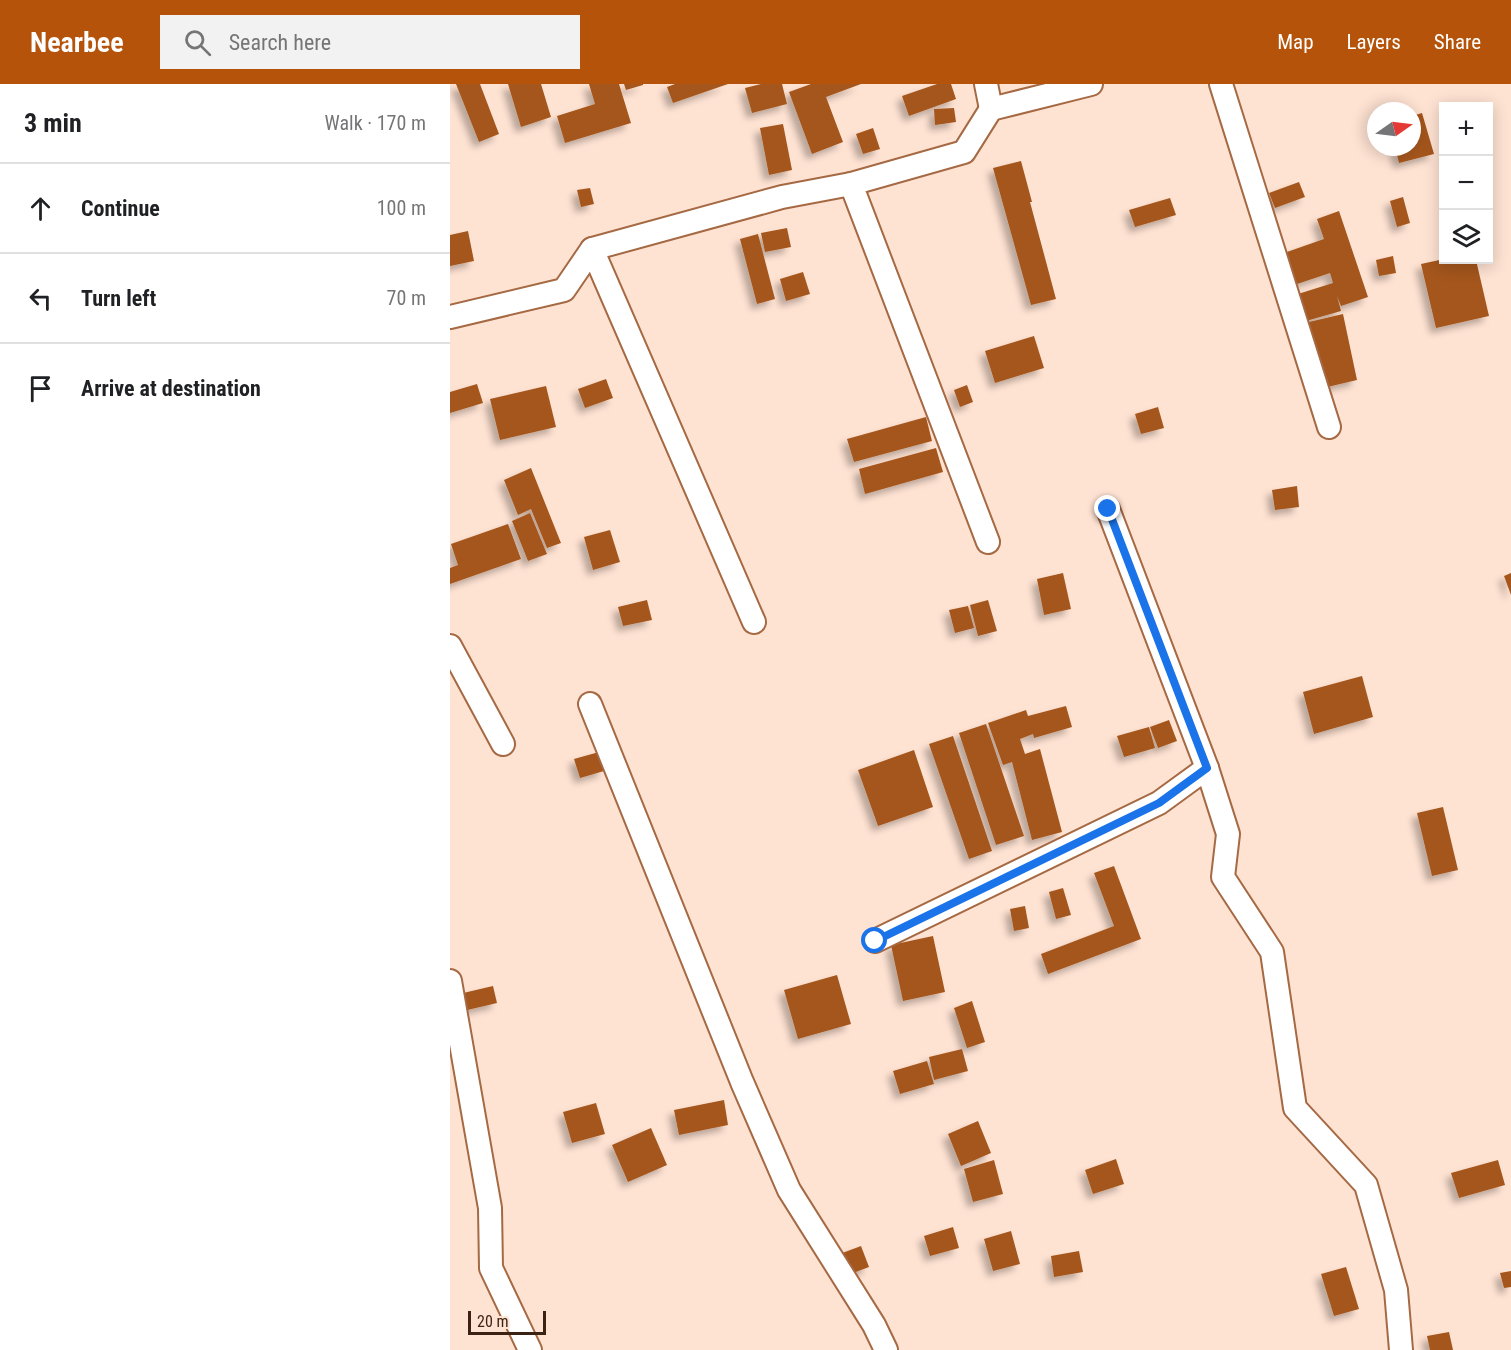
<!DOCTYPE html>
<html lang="en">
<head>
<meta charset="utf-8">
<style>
  body { margin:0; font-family:"Roboto Condensed",sans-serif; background:#f2f2f2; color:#202124 }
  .controls { position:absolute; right:18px; top:18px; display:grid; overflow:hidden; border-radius:0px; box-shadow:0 3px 15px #0003 }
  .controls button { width:54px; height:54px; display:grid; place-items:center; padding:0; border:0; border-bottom:2px solid #e0e0e0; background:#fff; color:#202124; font:30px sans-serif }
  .compass { position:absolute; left:917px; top:18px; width:54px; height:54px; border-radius:50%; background:#fff; box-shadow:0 3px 15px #0003; rotate:76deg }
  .scale { position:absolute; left:18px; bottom:15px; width:78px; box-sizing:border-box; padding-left:6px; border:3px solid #3b2212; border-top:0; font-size:16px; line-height:21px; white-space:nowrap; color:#3b2212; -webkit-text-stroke:4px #fee2d2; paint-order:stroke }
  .stop { position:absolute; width:18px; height:18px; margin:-14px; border:4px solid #1a73e8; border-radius:50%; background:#fff }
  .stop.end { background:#1a73e8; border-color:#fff; box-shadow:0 2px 6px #0008 }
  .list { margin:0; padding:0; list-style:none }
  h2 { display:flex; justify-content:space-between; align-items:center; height:78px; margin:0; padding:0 24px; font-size:26px }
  h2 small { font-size:20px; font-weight:400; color:#757577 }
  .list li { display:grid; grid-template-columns:39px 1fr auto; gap:18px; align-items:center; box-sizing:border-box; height:90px; padding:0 24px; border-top:2px solid #e0e0e0 }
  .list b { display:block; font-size:22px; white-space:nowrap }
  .list em { font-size:20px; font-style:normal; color:#757577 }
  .icon { flex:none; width:33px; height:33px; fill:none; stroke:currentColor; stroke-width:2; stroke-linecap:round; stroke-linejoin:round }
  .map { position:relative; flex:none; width:1061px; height:1266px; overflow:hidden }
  header { display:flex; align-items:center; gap:36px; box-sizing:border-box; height:84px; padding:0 30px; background:#b45309; color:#fff }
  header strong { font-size:28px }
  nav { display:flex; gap:33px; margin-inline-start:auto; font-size:21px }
  .search { width:420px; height:54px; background:#f2f2f2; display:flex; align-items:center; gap:15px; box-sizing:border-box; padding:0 21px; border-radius:0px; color:#757577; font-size:22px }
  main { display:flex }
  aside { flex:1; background:#fff }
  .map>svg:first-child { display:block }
</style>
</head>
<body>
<header>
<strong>Nearbee</strong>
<div class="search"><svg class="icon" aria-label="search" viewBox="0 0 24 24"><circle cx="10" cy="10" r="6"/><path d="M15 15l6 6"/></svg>Search here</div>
<nav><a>Map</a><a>Layers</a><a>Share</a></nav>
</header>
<main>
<aside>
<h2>3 min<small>Walk · 170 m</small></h2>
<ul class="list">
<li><svg class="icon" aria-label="ahead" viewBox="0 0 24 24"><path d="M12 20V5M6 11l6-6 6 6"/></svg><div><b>Continue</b></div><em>100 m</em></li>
<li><svg class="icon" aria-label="left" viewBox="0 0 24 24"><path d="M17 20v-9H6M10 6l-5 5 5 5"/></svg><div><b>Turn left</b></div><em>70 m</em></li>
<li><svg class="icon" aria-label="arrive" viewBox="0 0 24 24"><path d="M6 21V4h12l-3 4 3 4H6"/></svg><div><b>Arrive at destination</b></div></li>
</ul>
</aside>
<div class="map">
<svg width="1061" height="1266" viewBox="0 0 1061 1266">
  <defs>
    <filter id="shadow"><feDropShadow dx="-5.5" dy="5.5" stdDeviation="3" flood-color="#0004"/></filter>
  </defs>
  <rect width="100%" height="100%" fill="#fee2d2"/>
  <g fill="#a4561c" filter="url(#shadow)">
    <path d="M6 0H30L49 50 29 58Z"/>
    <path d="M58 0H91L101 33 71 43Z"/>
    <path d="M139 0H169L181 39 115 59 107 32 145 20Z"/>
    <path d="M174 0H193V1L176 6Z"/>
    <path d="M225 0H278L223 19 217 3Z"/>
    <path d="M311 0H332L337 20 302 29 295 4Z"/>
    <path d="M361 0H411L376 13 393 58 362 70 339 8Z"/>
    <path d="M487 0H501L506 15 459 32 452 12Z"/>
    <path d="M504 24 506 38 485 41 484 25Z"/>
    <path d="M972 29 984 70 949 79 945 63H962V32Z"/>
    <path d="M333 40 342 86 319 91 310 44Z"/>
    <path d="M423 44 430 65 413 70 406 50Z"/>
    <path d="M571 77 582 118H580L606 215 581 221 543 84Z"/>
    <path d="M849 98 855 113 825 124 819 109Z"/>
    <path d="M140 104 144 120 131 123 127 106Z"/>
    <path d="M953 113 960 139 947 143 940 117Z"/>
    <path d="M720 114 726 131 685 143 679 126Z"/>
    <path d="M889 127 918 213 891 222 887 212 891 227 856 237 848 210 883 199 880 189 844 201 834 169 874 155 867 135Z"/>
    <path d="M337 144 341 163 315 168 311 149Z"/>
    <path d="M18 147 24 177 0 182V151Z"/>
    <path d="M308 150 325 215 307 220 290 155Z"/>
    <path d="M943 172 946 189 929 192 926 176Z"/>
    <path d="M994 175 1026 176 1039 232 986 244 971 180Z"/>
    <path d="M353 188 360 210 336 217 330 195Z"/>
    <path d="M893 230 907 296 873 304 859 238Z"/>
    <path d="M584 252 594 284 545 299 535 267Z"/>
    <path d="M156 295 163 314 135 324 128 305Z"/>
    <path d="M27 300 33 319 0 329V308Z"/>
    <path d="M517 301 523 318 510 323 504 306Z"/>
    <path d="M96 302 106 343 50 356 40 315Z"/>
    <path d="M708 323 714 344 691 350 685 330Z"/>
    <path d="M476 333 482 357 404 378 397 355Z"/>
    <path d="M486 364 493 388 415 410 409 385Z"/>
    <path d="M81 384 111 459 97 464 81 425 68 431 54 396Z"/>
    <path d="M847 402 849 423 825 426 822 406Z"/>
    <path d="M80 429 97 470 78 477 62 437Z"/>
    <path d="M58 440 71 475 0 500V484L8 481 1 460Z"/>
    <path d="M160 446 170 478 143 486 134 453Z"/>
    <path d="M613 489 621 525 594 531 587 495Z"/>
    <path d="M1061 489V511L1054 492Z"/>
    <path d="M197 516 202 536 173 542 168 523Z"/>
    <path d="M538 516 547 547 528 552 520 521Z"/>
    <path d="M518 522 524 544 505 549 499 526Z"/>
    <path d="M912 592 923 633 864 650 853 608Z"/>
    <path d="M616 622 622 643 584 654 583 650 570 655 575 670 590 665 612 748 582 756 562 678 553 681 538 639 576 626 578 632Z"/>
    <path d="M719 636 727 657 708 664 700 643Z"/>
    <path d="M536 640 574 752 546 761 509 649Z"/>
    <path d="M699 643 705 664 674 673 667 652Z"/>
    <path d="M503 652 542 767 519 775 479 660Z"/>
    <path d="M464 666 483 723 428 742 408 686Z"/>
    <path d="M149 668 154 687 130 694 124 675Z"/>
    <path d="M993 723 1008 786 982 792 967 729Z"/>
    <path d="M664 782 691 855 598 890 591 870 664 842 644 789Z"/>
    <path d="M613 804 621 831 606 835 599 808Z"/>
    <path d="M575 822 579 844 564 847 560 825Z"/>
    <path d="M483 852 495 908 453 917 441 861Z"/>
    <path d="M387 891 401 940 348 955 334 906Z"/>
    <path d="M43 902 47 919 13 927 9 910Z"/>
    <path d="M522 917 535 958 517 964 504 924Z"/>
    <path d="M512 965 518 987 484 996 479 973Z"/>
    <path d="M477 977 484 1000 450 1010 443 987Z"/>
    <path d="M274 1016 278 1041 229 1051 224 1026Z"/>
    <path d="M146 1019 155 1050 122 1059 113 1028Z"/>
    <path d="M528 1037 541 1069 511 1082 498 1050Z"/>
    <path d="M201 1044 217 1081 178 1098 162 1061Z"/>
    <path d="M666 1075 674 1100 643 1110 635 1086Z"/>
    <path d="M544 1076 553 1110 523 1118 514 1085Z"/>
    <path d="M1048 1076 1055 1101 1009 1114 1001 1089Z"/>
    <path d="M503 1143 509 1164 480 1172 474 1152Z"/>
    <path d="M561 1147 570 1180 543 1187 534 1155Z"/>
    <path d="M411 1162 419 1183 395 1192 387 1171Z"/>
    <path d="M629 1167 633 1188 604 1193 601 1172Z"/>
    <path d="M896 1183 909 1225 884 1232 871 1190Z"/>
    <path d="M1061 1187V1203L1054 1204 1050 1189Z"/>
    <path d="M999 1248 1003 1266H980L977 1252Z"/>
  </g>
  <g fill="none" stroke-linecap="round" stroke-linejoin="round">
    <defs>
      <g id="street">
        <path d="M536 0 541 25"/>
        <path d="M771 0 879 343"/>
        <path d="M401 100 538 458"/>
        <path d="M142 165 304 538"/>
        <path d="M0 233 114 206 142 165 332 113 401 100 514 68 541 25 641 0"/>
        <path d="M0 562 53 660"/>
        <path d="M140 620 292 998 339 1106 424 1241 436 1266"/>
        <path d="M757 684 778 750 773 793 822 868 845 1024 916 1101 946 1206 951 1266"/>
        <path d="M425 857 709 719 757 684 658 425"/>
        <path d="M0 897 40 1124 41 1184 80 1266"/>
      </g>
    </defs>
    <use href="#street" stroke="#a56943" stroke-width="26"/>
    <use href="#street" stroke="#fff" stroke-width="22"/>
  </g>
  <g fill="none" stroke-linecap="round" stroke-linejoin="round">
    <path stroke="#1a73e8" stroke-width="8" d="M425 857 709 719 757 684 658 425"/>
  </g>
</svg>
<div class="controls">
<button>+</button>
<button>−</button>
<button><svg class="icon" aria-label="layers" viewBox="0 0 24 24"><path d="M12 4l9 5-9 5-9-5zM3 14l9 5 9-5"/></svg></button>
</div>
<svg class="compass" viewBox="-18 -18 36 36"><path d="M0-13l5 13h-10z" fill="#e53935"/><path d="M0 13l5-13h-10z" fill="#757577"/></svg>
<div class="scale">20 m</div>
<div class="stop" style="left:425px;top:857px"></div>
<div class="stop end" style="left:658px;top:425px"></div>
</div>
</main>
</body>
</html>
